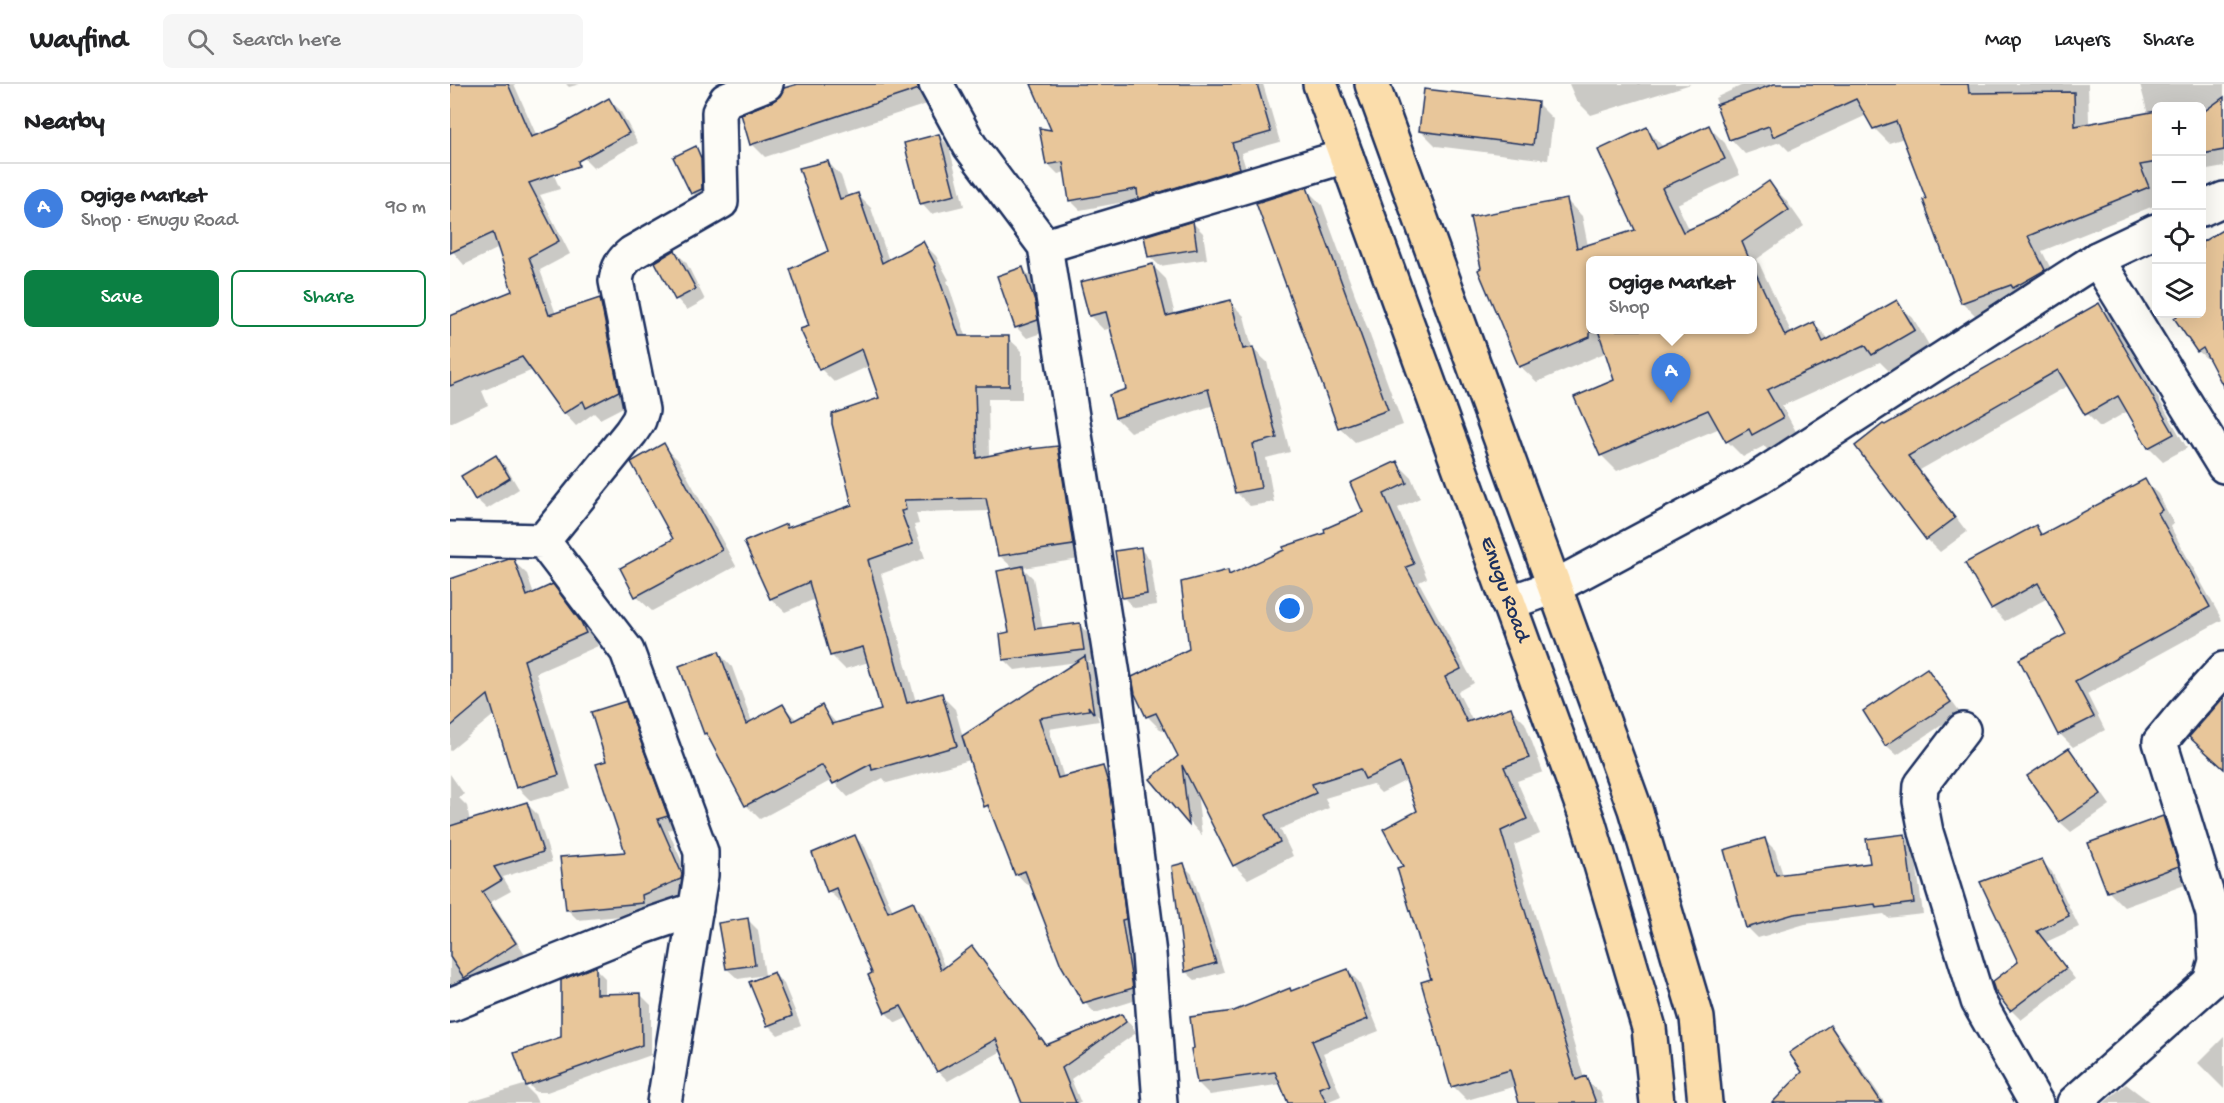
<!DOCTYPE html>
<html lang="en">
<head>
<meta charset="utf-8">
<style>
  body { margin:0; font-family:"Gochi Hand",sans-serif; background:#f6f6f6; color:#202124 }
  .controls { position:absolute; right:18px; top:18px; display:grid; overflow:hidden; border-radius:9px; box-shadow:0 6px 24px #0002 }
  .controls button { width:54px; height:54px; display:grid; place-items:center; padding:0; border:0; border-bottom:2px solid #e0e0e0; background:#fff; color:#202124; font:30px sans-serif }
  .you { position:absolute; left:840px; top:525px; width:21px; height:21px; margin:-15px; border:4px solid #fff; border-radius:50%; background:#1a73e8; box-shadow:0 0 0 9px #1a73e833 }
  .badge { display:grid; place-items:center; width:39px; height:39px; border-radius:50%; background:#0b8043; color:#fff; font-size:20px; font-weight:700 }
  .pin { position:absolute; translate:-50% -50px; filter:drop-shadow(0 2px 3px #0008) }
  .pin::after { content:''; position:absolute; top:32px; width:21px; height:18px; background:inherit; clip-path:polygon(0 0,100% 0,50% 100%) }
  .popup { position:absolute; left:1136px; top:172px; width:171px; height:78px; box-sizing:border-box; display:grid; place-content:center; border-radius:9px; background:#fff; filter:drop-shadow(0 2px 4px #0005); font-size:20px; white-space:nowrap; color:#757577 }
  .popup b { font-size:22px; color:#202124 }
  .popup::after { content:''; position:absolute; left:50%; top:100%; margin-left:-12px; border:12px solid transparent; border-top-color:#fff }
  .list { margin:0; padding:0; list-style:none }
  h2 { display:flex; justify-content:space-between; align-items:center; height:78px; margin:0; padding:0 24px; font-size:26px }
  h2 small { font-size:20px; font-weight:400; color:#757577 }
  .list li { display:grid; grid-template-columns:39px 1fr auto; gap:18px; align-items:center; box-sizing:border-box; height:90px; padding:0 24px; border-top:2px solid #e0e0e0 }
  .list b { display:block; font-size:22px; white-space:nowrap }
  .list p { margin:0; font-size:20px; white-space:nowrap; color:#757577 }
  .list em { font-size:20px; font-style:normal; color:#757577 }
  .actions { display:flex; gap:12px; padding:18px 24px }
  .actions a { flex:1; padding:14px 0; border:2px solid #0b8043; border-radius:9px; text-align:center; font-size:21px; color:#0b8043 }
  .actions .main { background:#0b8043; color:#fff }
  .icon { flex:none; width:33px; height:33px; fill:none; stroke:currentColor; stroke-width:2; stroke-linecap:round; stroke-linejoin:round }
  .map { position:relative; flex:none; width:1774px; height:1019px; overflow:hidden }
  header { display:flex; align-items:center; gap:36px; box-sizing:border-box; height:84px; padding:0 30px; background:#fff; border-bottom:2px solid #e0e0e0 }
  header strong { font-size:28px }
  nav { display:flex; gap:33px; margin-inline-start:auto; font-size:21px }
  .search { width:420px; height:54px; background:#f6f6f6; display:flex; align-items:center; gap:15px; box-sizing:border-box; padding:0 21px; border-radius:9px; color:#757577; font-size:22px }
  main { display:flex }
  aside { flex:1; background:#fff }
  .map>svg:first-child { display:block }
</style>
</head>
<body>
<header>
<strong>Wayfind</strong>
<div class="search"><svg class="icon" aria-label="search" viewBox="0 0 24 24"><circle cx="10" cy="10" r="6"/><path d="M15 15l6 6"/></svg>Search here</div>
<nav><a>Map</a><a>Layers</a><a>Share</a></nav>
</header>
<main>
<aside>
<h2>Nearby<small></small></h2>
<ul class="list">
<li><span class="badge" style="background:#3f7fe0">A</span><div><b>Ogige Market</b><p>Shop · Enugu Road</p></div><em>90 m</em></li>
</ul>
<div class="actions"><a class="main">Save</a><a>Share</a></div>
</aside>
<div class="map">
<svg width="1774" height="1019" viewBox="0 0 1774 1019">
  <rect width="100%" height="100%" fill="#fdfcf7"/>
  <filter id="ink" filterUnits="userSpaceOnUse"><feTurbulence type="fractalNoise" baseFrequency=".0167" numOctaves="2"/><feDisplacementMap in="SourceGraphic" scale="12" xChannelSelector="R" yChannelSelector="G"/><feConvolveMatrix kernelMatrix="1 2 1 2 8 2 1 2 1" color-interpolation-filters="sRGB"/></filter>
  <g filter="url(#ink)">
    <g fill="#0003" fill-rule="evenodd">
      <path d="M0 0H64L110 105 90 111 120 170 90 186 106 230 150 215 162 228 181 319 150 335 144 329 126 342 114 329 83 286 32 307 38 321 0 339V233L64 208 49 164 14 181 0 164Z"/>
      <path d="M116 0H130L119 3Z"/>
      <path d="M368 0H471L477 20 315 73 302 60Z"/>
      <path d="M583 0H813L830 58 791 69 799 94 699 124 691 115 630 126 620 116 616 88 608 90 598 80 603 48Z"/>
      <path d="M1119 0H1241L1141 31 1126 16Z"/>
      <path d="M1295 0H1638L1640 75 1698 30 1690 0H1774V83L1752 87V22H1706V95L1703 96 1706 103V121L1592 167 1609 201 1576 216 1527 233 1512 218 1478 116 1454 54 1439 59 1424 44 1417 31 1339 67 1330 58 1295 70 1281 55 1265 14Z"/>
      <path d="M159 16 170 26 188 59 144 84 134 74Z"/>
      <path d="M1087 19 1103 35 1098 76 986 62 971 47Z"/>
      <path d="M1259 43 1275 59 1290 91 1227 120 1240 147 1267 134 1319 99 1335 115 1354 142 1307 175 1342 250 1364 240 1380 256 1446 218 1463 234 1480 263 1439 287 1430 278 1332 322 1348 351 1319 367 1314 362 1293 373 1277 357 1270 344 1167 387 1151 371 1166 297 1157 268 1087 298 1070 282 1116 116 1132 132 1138 162 1187 147 1197 45 1214 64ZM1140 176H1302V246H1140Z"/>
      <path d="M489 52 499 62 514 122 481 130 471 119Z"/>
      <path d="M245 64 256 81V110L248 114 243 109Z"/>
      <path d="M378 78 391 92 398 113 407 110 421 124 439 177 473 159 486 172 499 196 497 197 517 254H558L572 267V315H538L539 373 607 363 621 377 636 474 573 484 583 494 593 546 629 541 640 551 644 576 638 577 646 584 654 637 647 631 649 637 599 645 614 694 653 684 664 694 693 914 645 929 634 918 581 799 577 801 567 790 543 729 536 722 520 676 437 699 433 694 398 713 382 696 310 735 296 721 261 655 255 649 269 569 282 583 302 638 333 622 347 636 372 623 387 640 433 627 419 578 395 585 381 571 365 515 335 528 321 515 335 442 339 445 404 422 431 315 419 282 384 298 371 285 360 243 379 167ZM540 427 550 472 564 485 561 550 555 576 565 586 628 578 513 653 505 625 491 611 466 618 431 490 475 474 464 441 469 440 466 429Z"/>
      <path d="M856 105 872 121 953 341 905 358 889 343Z"/>
      <path d="M743 139 753 149 757 175 710 182 699 172Z"/>
      <path d="M1774 145V302L1762 279 1748 267 1727 230H1752V160Z"/>
      <path d="M225 168 236 178 255 216 237 226 227 215 207 178Z"/>
      <path d="M702 181 716 195 725 231 780 218 794 232 802 264 817 278 840 368 816 374 824 418 800 422 786 408 764 321 680 348 666 334 661 312 678 306 662 244 654 246 640 232Z"/>
      <path d="M573 185 583 195 595 230 597 247 577 254 566 243Z"/>
      <path d="M1649 221 1662 234 1737 364 1713 377 1699 363 1678 327 1650 343 1637 330 1619 301 1470 386 1517 448 1490 468 1477 455 1435 343Z"/>
      <path d="M213 361 229 377 286 482 202 527 186 512 225 456Z"/>
      <path d="M46 373 56 383 69 405 37 425 26 415Z"/>
      <path d="M947 379 961 393 970 414 948 424 977 494 969 498 1024 599 1008 608 1023 638 1061 625 1075 639 1093 688 1067 697 1090 750 1064 761 1134 994 1150 1008 1154 1019H1070L1066 1002 1017 1016 1003 1002 983 896 955 783 969 728 957 696 931 709 922 700 875 714 879 724 830 745 843 772 798 795 784 781 747 708 752 752 702 695 729 672 716 645 712 647 698 633 686 610 741 565 777 488 781 491 878 450 915 429Z"/>
      <path d="M1695 397 1708 410 1724 440 1720 442 1772 536 1637 610 1655 646 1623 663 1610 650 1618 551 1598 514 1555 537 1542 524 1585 443 1594 451Z"/>
      <path d="M690 465 700 475 707 521 684 524 673 513Z"/>
      <path d="M63 477 77 490 84 510 102 502 116 516 144 553 148 562 86 589 121 705 81 717 67 703 45 630 0 667V497Z"/>
      <path d="M1477 586 1487 597 1510 629 1447 671 1436 661Z"/>
      <path d="M175 619 186 630 227 743 218 746 242 801 241 805 202 822 203 829 128 836 117 825 177 769 158 678Z"/>
      <path d="M1619 666 1629 677 1660 721 1621 748 1610 738 1579 693Z"/>
      <path d="M0 690 14 710 9 714 17 722 20 738 77 720 87 730 102 778 53 793 61 807 41 818 75 870 19 907 0 916Z"/>
      <path d="M1713 733 1728 749 1743 798 1674 823 1658 807Z"/>
      <path d="M1454 752 1464 762 1473 830 1438 834 1434 830 1355 840 1308 854 1298 844 1276 767 1315 756 1325 766 1333 791 1422 781Z"/>
      <path d="M405 753 415 763 443 827 462 819 473 830 495 884 522 864 532 875 598 962 671 932 682 942 686 949 621 995 631 1019H574L552 967 498 997 488 987 459 933 446 939 436 929 420 891 424 890 392 816 389 817 379 807Z"/>
      <path d="M1592 777 1602 788 1629 843 1596 858 1625 895 1571 936 1561 926Z"/>
      <path d="M733 781 742 790 774 888 745 896 736 888Z"/>
      <path d="M298 836 308 846 315 891 288 895 277 885Z"/>
      <path d="M145 884 155 894V911H191L201 921V971L97 1008H86L76 998 113 954Z"/>
      <path d="M897 886 909 898 929 947 873 969 891 1012 879 1017 881 1019H840L832 1000 760 1011 748 999 785 929Z"/>
      <path d="M324 890 334 900 351 942 328 951 318 941Z"/>
      <path d="M1379 943 1393 957 1435 1019H1324L1353 988Z"/>
      <path d="M1774 953V1005L1748 979Z"/>
      <path d="M1676 1000 1701 1019H1654Z"/>
      <path d="M74 1001 84 1011 88 1019H21L20 1017Z"/>
    </g>
    <g fill="#e8c69a" stroke="#1b2f5e" stroke-width="1.5">
      <path d="M0 0H58L81 53 106 44 159 14 179 49 128 77 129 82 79 99 109 157 79 173 99 231 150 214 169 307 136 324 133 317 113 330 72 273 0 302V232L62 207 43 149 0 169Z"/>
      <path d="M348 0H467L469 5 300 61 291 30 323 17 330 12 334 4Z"/>
      <path d="M581 0H807L821 48 782 59 790 84 688 115 687 105 619 117 613 78 596 81 589 44 601 46Z"/>
      <path d="M1324 0H1518L1519 9 1624 8 1625 42 1707 27V78L1690 81 1699 103 1578 152 1595 186 1563 204 1561 201 1511 219 1473 116 1476 115 1446 37 1423 45 1406 15 1323 53 1319 42 1279 56 1266 21Z"/>
      <path d="M974 5 1088 18 1083 61 969 47Z"/>
      <path d="M1774 13V66L1752 70V29Z"/>
      <path d="M1259 41 1275 75 1212 104 1233 148 1267 133 1319 97 1339 126 1292 158 1300 177H1140V253L1069 283 1028 186 1031 184 1020 133 1117 115 1127 164 1185 146 1148 66 1197 43 1207 65Z"/>
      <path d="M489 50 505 111 470 120 454 59Z"/>
      <path d="M246 62 251 74 252 105 241 110 223 73Z"/>
      <path d="M378 77 390 115 408 109 432 179 473 157 486 182 485 183 509 252H559V302H525L527 374 581 363V365L608 362 623 461 548 472 536 414 454 416 456 426 451 427 463 460 418 476 457 619 492 609 507 662 422 686 421 680 383 700 372 681 295 722 256 649 254 650 229 582 269 567 296 640 333 620 343 637 372 621 382 640 431 626 413 563 380 572 359 498 320 515 294 458 336 440 337 444 402 421 382 340V330L429 314 412 265 369 286 350 245 359 242 340 185 378 167 349 84Z"/>
      <path d="M857 103 938 326 888 344 806 119Z"/>
      <path d="M743 137 747 165 698 173 694 152Z"/>
      <path d="M1774 145V304L1753 264 1747 268 1724 234 1727 232 1726 230H1752V158Z"/>
      <path d="M225 166 246 205 225 216 205 178Z"/>
      <path d="M703 180 716 232 781 216 793 265 803 263 827 354 803 360 811 404 785 409 758 305 665 334 659 311 676 305 656 228 639 232 630 198Z"/>
      <path d="M1302 181 1335 252 1364 238 1373 258 1447 216 1465 246 1422 271 1415 261 1317 306 1333 334 1302 351 1299 345 1276 358 1258 326 1150 372 1124 313 1164 296 1148 246H1302Z"/>
      <path d="M573 183 585 218 588 236 565 244 547 192Z"/>
      <path d="M1649 219 1724 350 1698 364 1668 312 1635 331 1608 286 1458 372 1505 434 1476 456 1405 362 1433 340 1435 341Z"/>
      <path d="M214 359 272 466 185 513 170 484 223 455 181 378Z"/>
      <path d="M46 371 60 394 25 416 11 392Z"/>
      <path d="M947 377 957 399 934 410 964 480 956 483 1011 585 995 593 1017 638 1061 623 1079 674 1054 683 1077 735 1051 747 1126 996 1136 992 1146 1019H1069L1060 986 1001 1003 971 898 981 895 947 784 953 782 933 745 967 727 950 679 915 695 910 685 862 700 866 709 816 731 830 758 783 782 732 681 739 741 700 695 728 672 706 629 696 633 685 610 682 593 739 565 731 498 778 486 779 491 834 466 833 463 875 449 874 445 913 428 900 399Z"/>
      <path d="M1695 395 1712 426 1708 429 1760 523 1625 597 1644 633 1608 651 1569 575 1616 550 1588 499 1541 525 1515 479 1586 441 1591 451Z"/>
      <path d="M691 463 697 510 672 514 665 467Z"/>
      <path d="M59 475H64L77 512 103 500 131 538 136 549 74 576 109 691 66 704 38 611 0 643V495Z"/>
      <path d="M573 482 585 545 630 539 634 566 553 576 550 550 559 548 547 487Z"/>
      <path d="M635 572 644 630 638 622 639 626 589 634 608 694 653 682 659 702 676 835 672 836 683 904 633 919 611 881 575 787 565 791 538 721 534 723 512 652Z"/>
      <path d="M1477 584 1501 618 1435 662 1413 627Z"/>
      <path d="M1774 613V685L1739 653Z"/>
      <path d="M176 617 218 732 208 735 232 790 231 795 192 811 193 819 116 826 110 773 175 768 146 680 156 677 141 628Z"/>
      <path d="M1619 664 1651 710 1609 738 1577 692Z"/>
      <path d="M77 718 93 768 44 783 52 796 32 808 66 859 14 894 0 873V742Z"/>
      <path d="M1713 732 1729 782 1657 808 1638 759Z"/>
      <path d="M1455 750 1464 819 1426 824 1425 820 1344 830 1296 844 1274 766 1315 754 1326 791 1420 779 1416 755Z"/>
      <path d="M405 751 438 828 463 817 491 886 522 862 588 950 589 955H592L596 961 672 930 676 938 612 984 626 1019H572L546 955 487 988 451 922 435 929 418 891 422 889 386 804 377 808 362 769Z"/>
      <path d="M1592 775 1619 832 1587 847 1616 884 1560 927 1545 907 1542 898 1568 878 1530 798Z"/>
      <path d="M734 779 766 879 735 888 722 782Z"/>
      <path d="M298 834 305 881 276 885 268 839Z"/>
      <path d="M146 882V910L191 909 192 961 76 1002 64 969 111 953V896Z"/>
      <path d="M898 885 918 935 862 957 880 1000 869 1004 877 1019H838L825 988 747 999 741 965 744 964 740 933 784 927 840 904 841 907Z"/>
      <path d="M324 888 342 932 317 942 299 898Z"/>
      <path d="M1380 941 1432 1019H1322L1352 988 1339 969Z"/>
    </g>
    <g fill="none" stroke-linecap="round" stroke-linejoin="round">
      <defs>
        <g id="minor">
          <path d="M486 0 520 62 595 162 665 603 699 870 710 1019"/>
          <path d="M1752 125 1774 115"/>
          <path d="M595 162 896 72"/>
          <path d="M1647 175 1774 382"/>
          <path d="M0 455 93 457 177 567 251 768V791L214 1019"/>
          <path d="M93 457 181 348 189 336 192 326 166 197C168 183 172 177 182 169L271 118 269 28 276 16 316 0"/>
          <path d="M1058 519 1104 503 1308 394 1647 175 1706 147"/>
          <path d="M1513 646 1471 701 1470 717 1476 748 1528 917 1586 1019"/>
          <path d="M0 921 193 843 246 825"/>
          <path d="M1624 1019 1760 898 1766 877 1763 830 1710 658 1735 628 1774 585"/>
        </g>
        <g id="primary">
          <path id="s1" d="M870 0 1139 740 1199 944 1207 1019"/>
          <path d="M922 0 1185 725 1247 934 1255 1019"/>
        </g>
      </defs>
      <use href="#minor" stroke="#1b2f5e" stroke-width="38"/>
      <use href="#primary" stroke="#1b2f5e" stroke-width="38"/>
      <use href="#minor" stroke="#fdfcf7" stroke-width="33"/>
      <use href="#primary" stroke="#fbddab" stroke-width="33"/>
    </g>
  </g>
  <g text-anchor="middle" dominant-baseline="central" stroke-width="4.5" stroke-linejoin="round" paint-order="stroke">
    <g font-size="22" fill="#1b2f5e" stroke="#fdfcf7">
      <text stroke="none"><textPath href="#s1" startOffset="538">Enugu Road</textPath></text>
    </g>
  </g>
</svg>
<div class="controls">
<button>+</button>
<button>−</button>
<button><svg class="icon" aria-label="locate" viewBox="0 0 24 24"><circle cx="12" cy="12" r="6"/><path d="M12 2v4M12 18v4M2 12h4M18 12h4"/></svg></button>
<button><svg class="icon" aria-label="layers" viewBox="0 0 24 24"><path d="M12 4l9 5-9 5-9-5zM3 14l9 5 9-5"/></svg></button>
</div>
<div class="you"></div>
<div class="pin badge" style="left:1221px;top:319px;background:#3f7fe0">A</div>
<div class="popup"><b>Ogige Market</b>Shop</div>
</div>
</main>
</body>
</html>
